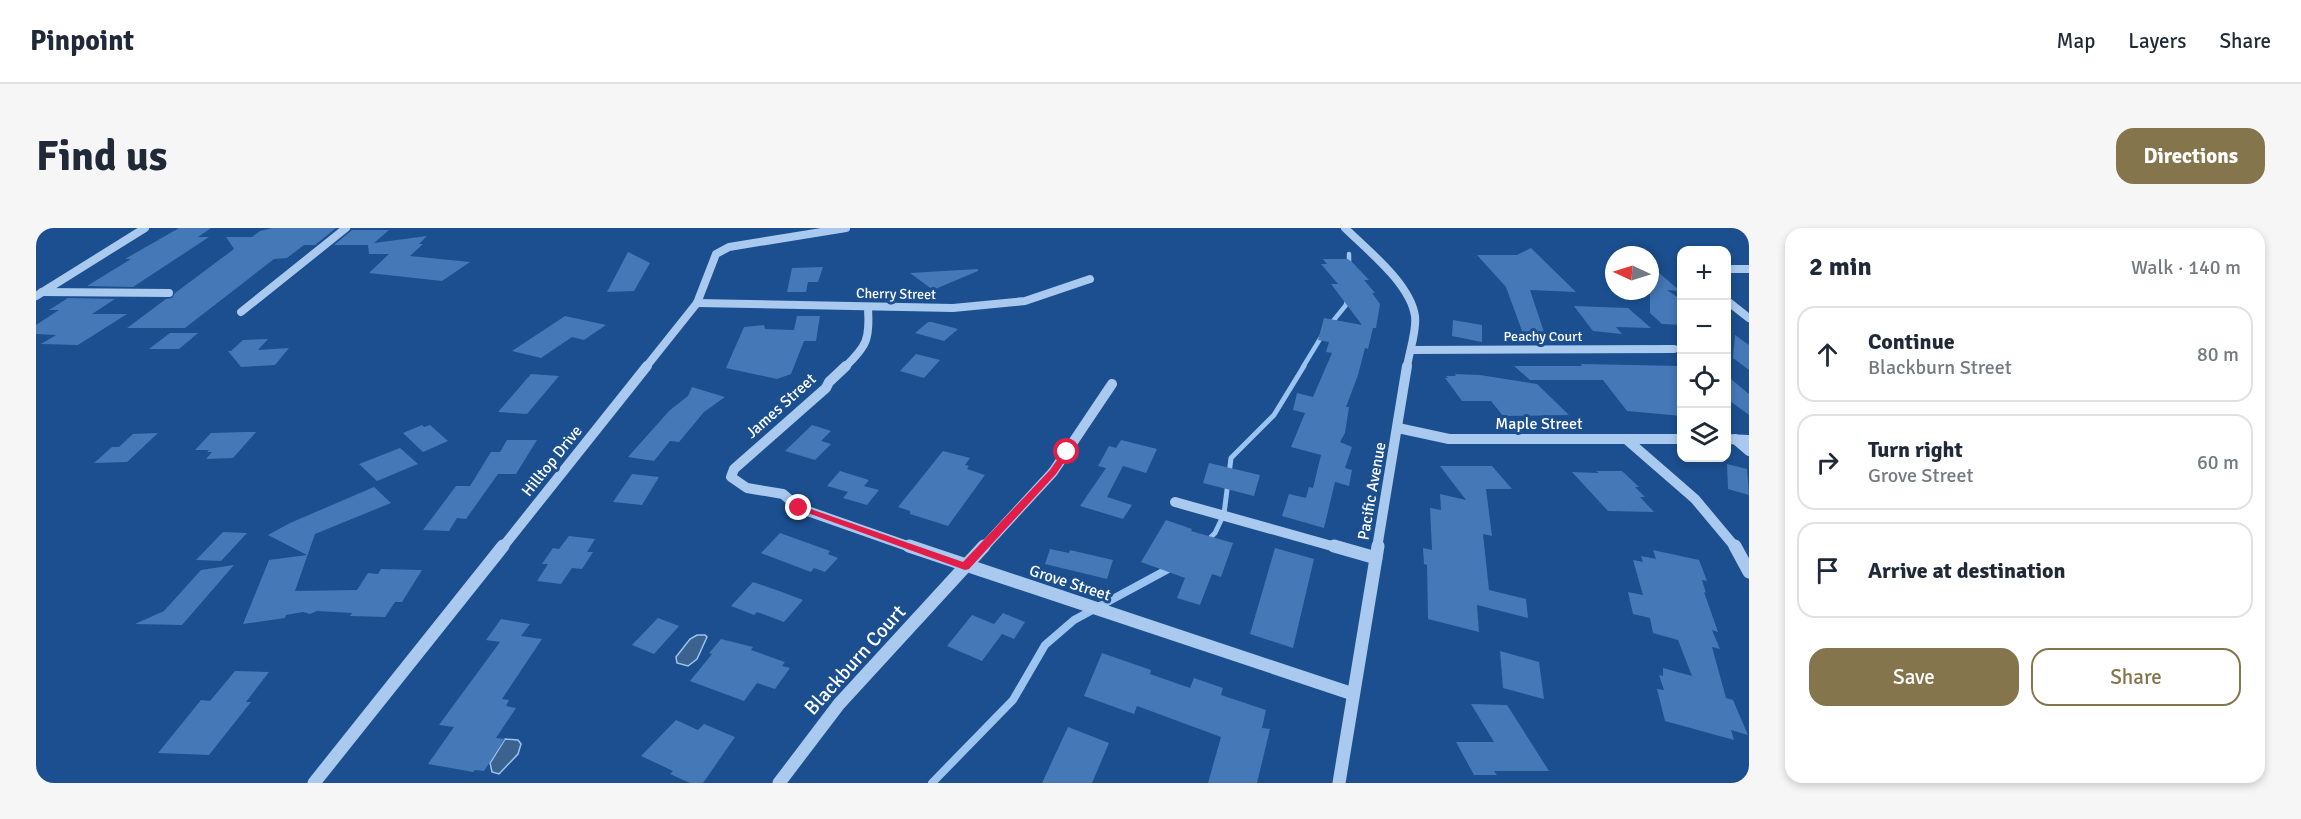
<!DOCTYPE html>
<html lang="en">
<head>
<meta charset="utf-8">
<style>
  body { margin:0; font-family:Signika,sans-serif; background:#f6f6f7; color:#1f2937 }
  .controls { position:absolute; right:18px; top:18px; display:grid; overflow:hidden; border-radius:12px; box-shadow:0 3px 9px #0003 }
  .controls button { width:54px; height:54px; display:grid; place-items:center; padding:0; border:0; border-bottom:2px solid #e0e1e3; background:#fff; color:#1f2937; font:30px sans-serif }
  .compass { position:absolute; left:1569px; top:18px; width:54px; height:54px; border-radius:50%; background:#fff; box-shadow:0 3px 9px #0003; rotate:274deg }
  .stop { position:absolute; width:18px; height:18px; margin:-14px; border:4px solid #e11d48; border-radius:50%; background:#fff }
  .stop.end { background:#e11d48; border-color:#fff; box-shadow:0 2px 6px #0008 }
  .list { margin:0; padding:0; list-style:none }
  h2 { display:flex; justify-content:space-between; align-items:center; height:78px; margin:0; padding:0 24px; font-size:26px }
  h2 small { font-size:20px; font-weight:400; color:#747a83 }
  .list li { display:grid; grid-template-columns:39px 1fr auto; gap:18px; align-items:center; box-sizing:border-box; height:96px; margin:0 12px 12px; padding:0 12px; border:2px solid #e0e1e3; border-radius:18px }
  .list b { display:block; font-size:22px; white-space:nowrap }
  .list p { margin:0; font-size:20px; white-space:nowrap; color:#747a83 }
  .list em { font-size:20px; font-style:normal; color:#747a83 }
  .actions { display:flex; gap:12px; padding:18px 24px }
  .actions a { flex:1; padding:14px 0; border:2px solid #84754c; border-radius:18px; text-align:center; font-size:21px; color:#84754c }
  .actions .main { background:#84754c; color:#fff }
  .icon { flex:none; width:33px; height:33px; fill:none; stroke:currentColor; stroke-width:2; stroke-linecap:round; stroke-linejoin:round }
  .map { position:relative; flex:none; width:1713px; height:555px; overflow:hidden; border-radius:18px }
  header { display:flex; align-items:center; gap:36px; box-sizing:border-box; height:84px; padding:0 30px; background:#fff; border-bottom:2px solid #e0e1e3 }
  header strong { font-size:28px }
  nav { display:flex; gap:33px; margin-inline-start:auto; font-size:21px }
  .intro { display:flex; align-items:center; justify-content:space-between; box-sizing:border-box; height:144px; padding:0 36px }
  h1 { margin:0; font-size:42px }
  .button { padding:15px 27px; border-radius:18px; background:#84754c; color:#fff; font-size:21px; font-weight:700 }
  main { display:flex; gap:36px; padding:0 36px }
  aside { flex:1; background:#fff; border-radius:18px; box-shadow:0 3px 9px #0003 }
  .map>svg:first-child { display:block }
</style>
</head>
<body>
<header>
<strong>Pinpoint</strong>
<nav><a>Map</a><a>Layers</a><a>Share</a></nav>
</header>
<div class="intro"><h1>Find us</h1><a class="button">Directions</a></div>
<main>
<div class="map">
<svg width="1713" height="555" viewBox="0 0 1713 555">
  <rect width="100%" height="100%" fill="#1b4f8f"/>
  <g fill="#3c6290" stroke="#9cc4f0" stroke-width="1.5">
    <path d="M661 407H669L671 409 661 431 652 438 641 435 640 429 654 411Z"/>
    <path d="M469 511 482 512 485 516 482 526 463 546 456 544 454 535Z"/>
  </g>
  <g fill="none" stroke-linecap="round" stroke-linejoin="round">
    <g stroke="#9cc4f0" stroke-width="4.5">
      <path d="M1313 26V38"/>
      <path d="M1293 98 1310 77 1311 69"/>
      <path d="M1267 139 1287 106"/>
    </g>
    <path stroke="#9cc4f0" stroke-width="5" d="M1171 313 1179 305 1188 286 1195 230 1238 187 1268 138"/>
    <path stroke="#9cc4f0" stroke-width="8" d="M896 555 977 472 1009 417 1038 392 1136 339"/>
  </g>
  <g fill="#4478b7">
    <path d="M143 0H175L162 9H173L97 59 51 58 95 31H89Z"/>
    <path d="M236 0H300L279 17H268L251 30 238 31 149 100H91L130 71 136 70 139 65 198 21 190 9H216L224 3Z"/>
    <path d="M316 2H353L338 15 391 8 383 16H387L374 28 434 34 406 53 333 45 353 26H333L332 17H298Z"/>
    <path d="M1495 20 1540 64 1494 62 1509 107 1486 103 1470 59 1441 27H1481Z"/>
    <path d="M592 24 614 35 598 63 571 64Z"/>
    <path d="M1287 31H1312L1317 35 1333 52H1328L1339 65H1336L1344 76 1340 100H1337L1332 121 1329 120 1322 147 1310 179H1313L1309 205 1304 214 1316 219 1309 240 1316 242 1313 258 1299 254 1288 300 1246 288 1253 266 1270 270 1273 259 1277 260 1285 227 1255 219 1269 185 1257 182 1261 165 1277 169 1296 125 1290 124 1293 114 1282 112 1288 90 1326 97 1295 56H1302L1285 36H1291Z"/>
    <path d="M1614 37 1644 63 1631 62 1646 72V97L1626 96 1614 85Z"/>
    <path d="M787 39 782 54H772L770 64H751L756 40Z"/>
    <path d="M942 41V43L897 62 874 45Z"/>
    <path d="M32 70 79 71 56 86H91L42 117 5 116 20 107 0 106V97L23 82H13Z"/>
    <path d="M1538 78 1592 80 1615 100 1580 99 1586 106 1557 103Z"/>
    <path d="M529 88 570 97 548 112 536 109 505 130 476 123Z"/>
    <path d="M761 88H784L780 113H768L755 146 741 151 690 140 708 99 728 97 729 101 758 102Z"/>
    <path d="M1417 92 1446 97V114L1416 108Z"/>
    <path d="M892 94H896L922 101 908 113 879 105Z"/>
    <path d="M134 105H162L143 121H113Z"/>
    <path d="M1699 107 1713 117V142L1697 130Z"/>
    <path d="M232 111 222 122 253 120 239 137 205 139 192 123H195L207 112Z"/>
    <path d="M880 126 904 132 888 150 864 143Z"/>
    <path d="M1545 136 1646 138V188L1591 183 1567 152H1494L1478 138H1546Z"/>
    <path d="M495 146 523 148 491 186 462 184Z"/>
    <path d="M1419 146 1444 147 1501 156 1533 187 1467 188 1455 173H1426L1409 150H1412L1410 148H1420Z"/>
    <path d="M1690 147 1713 166V187L1690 170Z"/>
    <path d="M656 159 689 169 668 184 643 214 634 213 618 233 592 229 634 182 652 168Z"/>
    <path d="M386 197 388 199 394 197 412 213 387 224 367 205Z"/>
    <path d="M776 197 795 203 785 213 795 216 779 232 749 223Z"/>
    <path d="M209 204H220L197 230 170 231 176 224H171L173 222H159L175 205Z"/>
    <path d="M122 205 91 234 58 235 76 219H83L97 206Z"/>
    <path d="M471 212H501L480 246H462L430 291 421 290 413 303 387 302 420 258H434L455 224H464Z"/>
    <path d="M1085 212 1121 221 1110 245 1087 238 1071 269 1096 277 1087 291 1044 278 1070 240 1062 238 1073 218 1080 220Z"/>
    <path d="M364 220 382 236 341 253 323 236Z"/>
    <path d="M907 223 934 230 929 237 933 238 931 241 949 247 912 298 874 286V283L862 279Z"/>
    <path d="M1173 235 1224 247 1218 268 1167 255Z"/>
    <path d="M1691 236 1711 241 1713 267 1692 261Z"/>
    <path d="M1404 238H1456L1476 261H1450L1456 308 1447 306 1453 362 1490 371 1492 390 1441 377 1443 404 1392 391 1391 337 1388 336 1387 320 1396 322 1394 280 1405 282 1404 266 1430 272Z"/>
    <path d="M804 243 833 252 828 258 843 262 831 277 807 270 812 264 791 258Z"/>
    <path d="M1560 243H1586L1603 259H1599L1609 269H1604L1618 284 1572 283 1536 244 1563 245Z"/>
    <path d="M596 246 623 249 606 277 577 274Z"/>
    <path d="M338 259 355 275 279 306 259 363 321 362 332 345 342 346 345 341 386 342 366 374H359L349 389 314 388 316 385 281 383 274 386 267 384 250 387 249 390 207 396 233 332 271 327 232 307 254 295Z"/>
    <path d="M1130 292 1156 301 1155 303 1197 315 1185 349 1176 346 1164 377 1141 370 1149 350 1105 334Z"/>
    <path d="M187 304 211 305 185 333 160 332Z"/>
    <path d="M744 305 794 323 792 326 802 330 789 344 778 340 775 344 725 325Z"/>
    <path d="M533 308 559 311 551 324H557L546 341 536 340 525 356 501 353 512 336H506L517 320 523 321Z"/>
    <path d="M1239 320 1278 331 1257 420 1214 406Z"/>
    <path d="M1014 321 1033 325 1034 322 1077 332 1071 351 1009 336Z"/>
    <path d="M1617 322 1663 332 1671 353 1666 352 1670 365 1668 364 1682 404 1676 402 1684 421 1676 419 1690 470 1697 472 1712 507 1695 502 1698 512 1629 493 1621 461 1628 462 1623 447 1627 448V440L1656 448 1642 412 1617 405 1614 390 1597 386 1592 364 1607 367 1597 332 1607 334 1605 328 1620 331Z"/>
    <path d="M198 337 146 397 99 396 128 383 165 342Z"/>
    <path d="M717 354 746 364 767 372 748 394 721 384 718 387 695 378Z"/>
    <path d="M967 385 989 394 978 411 966 406 946 433 911 418 936 387 958 396Z"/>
    <path d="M622 390 643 398 618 426 596 417Z"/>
    <path d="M465 391 494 396 485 408 506 411 466 471 473 472 470 478 480 480 460 510 469 511 448 543 439 542 437 544 392 536 418 499 403 497 464 414 450 412Z"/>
    <path d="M685 411 717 419 715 422 749 434 746 438 754 440 739 461 721 455 708 473 654 453 676 426 673 425Z"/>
    <path d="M1464 423 1503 434 1508 471 1467 460Z"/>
    <path d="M1066 425 1115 442 1114 446 1154 460 1158 450 1187 460 1185 467 1230 482 1226 500 1234 501 1221 555H1172L1185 509 1101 478 1098 486 1048 468Z"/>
    <path d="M199 443 233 444 210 474H215L173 527 122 525 165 472 174 473Z"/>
    <path d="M1435 476 1471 477 1513 543H1458L1461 547H1438L1420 514H1458Z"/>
    <path d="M640 492 662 502 668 496 699 509 667 555H654L634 546 637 543 605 528Z"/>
    <path d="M1032 499 1073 515 1056 555H1006Z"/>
  </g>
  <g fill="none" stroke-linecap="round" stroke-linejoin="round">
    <g stroke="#a9c9ee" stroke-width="8">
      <path d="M1309 0C1331 22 1374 55 1379 88 1381 103 1373 124 1371 139"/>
      <path d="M1690 41H1713"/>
      <path d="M6 64 133 65"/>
      <path d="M0 68 109 0"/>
      <path d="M1690 72 1713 90"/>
      <path d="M661 75 917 80 989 73 1054 51"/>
      <path d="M205 84 310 0"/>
      <path d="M1375 122 1638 121"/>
      <path d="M610 139 661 75 680 26 693 19 810 0"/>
      <path d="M809 139C831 118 834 111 832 80"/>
    </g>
    <g stroke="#a9c9ee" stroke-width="10">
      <path d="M810 138 793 154 790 160 698 241 695 249 711 260 747 266 763 280 877 320"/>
      <path d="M1362 200 1413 211H1646"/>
      <path d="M1590 211 1659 271 1700 320"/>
      <path d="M1690 211 1713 212"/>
      <path d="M1699 211 1713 223"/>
      <path d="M1139 274 1303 320"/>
      <path d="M466 320 611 138"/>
      <path d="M947 320 1017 244 1076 156"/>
      <path d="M1341 320 1371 138"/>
    </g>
    <g stroke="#a9c9ee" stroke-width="13">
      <path d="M873 318 1317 466"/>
      <path d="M1298 318 1340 330"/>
      <path d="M1699 318 1713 344"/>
      <path d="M278 555 467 318"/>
      <path d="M743 555 803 476 948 318"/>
      <path d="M1303 555 1342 318"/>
    </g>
  </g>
  <path fill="#e11d48" d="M1031 221 1035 224 1020 246 933 341 929 342 758 280 766 278 927 334 1014 242 1028 222Z"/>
  <g text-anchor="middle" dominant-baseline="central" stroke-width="6" stroke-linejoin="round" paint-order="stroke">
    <g font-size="14" fill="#fff" stroke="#1b4f8f">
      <text transform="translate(860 66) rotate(1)">Cherry Street</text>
      <text x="1507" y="108">Peachy Court</text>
    </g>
    <g font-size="16" fill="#fff" stroke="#1b4f8f">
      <text transform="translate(745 178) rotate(-42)">James Street</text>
      <text x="1503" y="196">Maple Street</text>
      <text transform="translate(516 233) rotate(-51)">Hilltop Drive</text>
      <text transform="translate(1336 263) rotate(-80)">Pacific Avenue</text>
      <text transform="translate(1034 355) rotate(18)">Grove Street</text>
    </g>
    <g font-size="20" fill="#fff" stroke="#1b4f8f">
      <text transform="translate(819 432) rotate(-48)">Blackburn Court</text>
    </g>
  </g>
</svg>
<div class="controls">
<button>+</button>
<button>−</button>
<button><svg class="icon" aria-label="locate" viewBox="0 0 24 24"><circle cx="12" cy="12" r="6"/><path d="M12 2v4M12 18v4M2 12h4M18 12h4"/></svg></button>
<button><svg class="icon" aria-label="layers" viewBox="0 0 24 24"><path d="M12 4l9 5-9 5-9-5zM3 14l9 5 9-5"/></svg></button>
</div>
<svg class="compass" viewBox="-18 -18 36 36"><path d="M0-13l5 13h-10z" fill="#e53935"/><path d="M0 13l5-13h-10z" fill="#747a83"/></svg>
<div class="stop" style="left:1031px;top:224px"></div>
<div class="stop end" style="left:763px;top:280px"></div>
</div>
<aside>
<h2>2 min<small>Walk · 140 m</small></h2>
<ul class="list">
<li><svg class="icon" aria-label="ahead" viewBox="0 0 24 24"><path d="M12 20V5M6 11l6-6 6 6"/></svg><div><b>Continue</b><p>Blackburn Street</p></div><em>80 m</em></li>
<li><svg class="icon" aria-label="right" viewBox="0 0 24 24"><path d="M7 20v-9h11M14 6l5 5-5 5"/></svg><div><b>Turn right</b><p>Grove Street</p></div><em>60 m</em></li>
<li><svg class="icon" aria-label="arrive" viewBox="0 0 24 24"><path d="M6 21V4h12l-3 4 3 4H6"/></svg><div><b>Arrive at destination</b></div></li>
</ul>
<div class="actions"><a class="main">Save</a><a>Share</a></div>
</aside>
</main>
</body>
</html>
